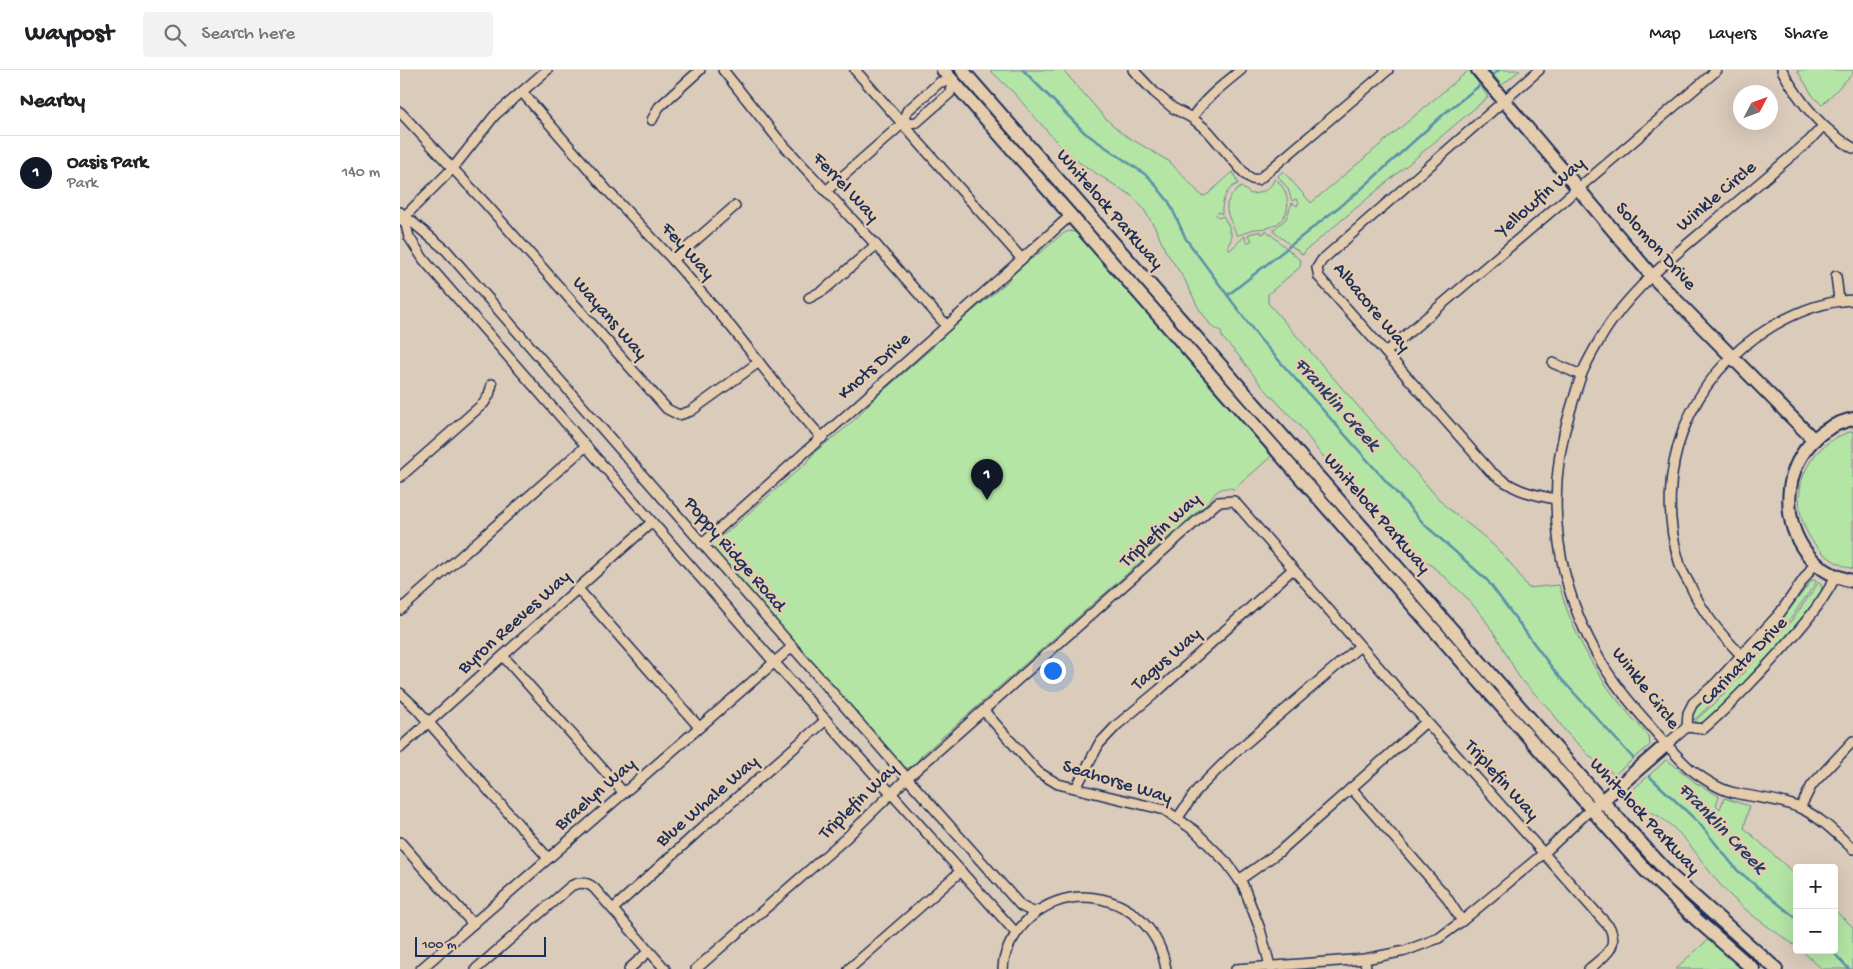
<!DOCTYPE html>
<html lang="en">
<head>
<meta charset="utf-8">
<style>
  body { margin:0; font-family:"Gochi Hand",sans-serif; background:#f2f2f2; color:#202124 }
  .controls { position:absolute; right:15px; bottom:15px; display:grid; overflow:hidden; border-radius:5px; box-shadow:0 5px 20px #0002 }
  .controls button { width:45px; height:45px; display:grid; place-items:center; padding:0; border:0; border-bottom:1px solid #e0e0e0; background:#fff; color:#202124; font:25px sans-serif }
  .compass { position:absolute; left:1333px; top:15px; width:45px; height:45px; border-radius:50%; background:#fff; box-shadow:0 5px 20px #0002; rotate:49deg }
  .scale { position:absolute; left:15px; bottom:12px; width:131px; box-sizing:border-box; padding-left:5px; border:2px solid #1b2f5e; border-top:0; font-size:14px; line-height:18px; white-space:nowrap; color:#1b2f5e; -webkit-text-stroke:4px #e5ccad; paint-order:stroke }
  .you { position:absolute; left:652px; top:600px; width:18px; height:18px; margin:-12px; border:4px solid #fff; border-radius:50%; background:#1a73e8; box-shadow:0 0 0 8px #1a73e833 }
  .badge { display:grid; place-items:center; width:32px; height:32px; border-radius:50%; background:#111827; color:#fff; font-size:16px; font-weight:700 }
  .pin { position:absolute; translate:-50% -41px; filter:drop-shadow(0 1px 2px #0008) }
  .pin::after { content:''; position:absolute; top:26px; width:18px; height:15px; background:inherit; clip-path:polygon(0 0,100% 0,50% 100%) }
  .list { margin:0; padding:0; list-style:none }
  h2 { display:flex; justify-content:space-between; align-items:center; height:65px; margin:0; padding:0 20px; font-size:21px }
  h2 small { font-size:16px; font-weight:400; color:#757577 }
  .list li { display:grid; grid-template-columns:32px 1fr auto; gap:15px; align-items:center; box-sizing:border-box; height:75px; padding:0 20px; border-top:1px solid #e0e0e0 }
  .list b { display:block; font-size:19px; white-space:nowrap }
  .list p { margin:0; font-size:16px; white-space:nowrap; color:#757577 }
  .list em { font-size:16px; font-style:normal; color:#757577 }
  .icon { flex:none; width:28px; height:28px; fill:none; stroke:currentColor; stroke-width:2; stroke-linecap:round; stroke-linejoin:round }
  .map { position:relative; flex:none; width:1453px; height:899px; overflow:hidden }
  header { display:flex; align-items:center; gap:30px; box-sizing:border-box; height:70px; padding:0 25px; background:#fff; border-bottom:1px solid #e0e0e0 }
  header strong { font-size:24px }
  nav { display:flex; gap:28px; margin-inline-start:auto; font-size:18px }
  .search { width:350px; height:45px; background:#f2f2f2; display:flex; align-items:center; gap:12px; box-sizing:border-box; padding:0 18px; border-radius:5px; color:#757577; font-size:19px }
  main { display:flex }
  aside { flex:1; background:#fff }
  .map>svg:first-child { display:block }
</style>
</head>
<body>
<header>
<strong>Waypost</strong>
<div class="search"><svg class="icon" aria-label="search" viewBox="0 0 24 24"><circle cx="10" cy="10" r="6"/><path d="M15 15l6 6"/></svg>Search here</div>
<nav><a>Map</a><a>Layers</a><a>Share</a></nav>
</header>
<main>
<aside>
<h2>Nearby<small></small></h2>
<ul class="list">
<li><span class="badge">1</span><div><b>Oasis Park</b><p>Park</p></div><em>140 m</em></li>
</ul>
</aside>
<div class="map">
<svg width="1453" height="899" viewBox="0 0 1453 899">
  <rect width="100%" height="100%" fill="#dacbbb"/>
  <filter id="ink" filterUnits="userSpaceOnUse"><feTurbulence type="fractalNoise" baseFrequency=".02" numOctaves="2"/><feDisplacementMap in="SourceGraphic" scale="10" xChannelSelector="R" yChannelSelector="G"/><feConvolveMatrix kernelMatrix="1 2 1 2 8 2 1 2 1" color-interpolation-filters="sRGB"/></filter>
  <g filter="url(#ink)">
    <g fill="#b4e5a5" stroke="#688a82">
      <path d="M590 0H663L706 49 723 64 770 92 801 125 804 126 808 124 833 102 838 114C827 117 821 131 822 144L819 142 816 145 819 148 823 146 830 158H829V162H831V170L827 177 830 180 845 166 846 172H850L852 169 848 166 849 164 861 161V164L865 163V161H867L901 191 900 197 868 224V233L1044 435C1060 449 1078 460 1093 475 1107 488 1118 502 1128 518L1159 515C1170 555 1189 593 1214 626 1225 640 1237 653 1249 667L1250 675 1214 705 1206 697 1201 700 1194 690 1166 662 1152 642 1119 607 1098 569 1081 544 1066 527 1045 507 988 459 972 443 947 408 920 383 900 356 861 315 839 286 822 267 821 261 812 257 798 237 785 210 765 180 756 159 743 138 732 126 680 93 662 78 614 23Z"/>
      <path d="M1069 0 1088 27 905 181 903 185 874 162V159L886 149 892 133 897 136 899 132 896 129 892 131 888 119 878 106 883 101 911 133Z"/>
      <path d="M1089 0H1120L1102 15Z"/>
      <path d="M1397 0H1453V3L1422 35 1413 26Z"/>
      <path d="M875 108C891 123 894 147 871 157 865 159 860 158 855 159 848 160 843 165 837 165 828 144 818 134 841 117L851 124C863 123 870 120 875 108Z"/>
      <path d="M669 161 679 163 874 384 834 419C819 415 815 423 807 433L521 686 514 696 508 698 502 697 323 491 311 478C312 470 319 467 326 463L406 393 415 382 449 355 475 328 532 278 538 270 606 213C618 197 632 189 647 177 654 172 660 164 669 161Z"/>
      <path d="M1453 361V499C1382 479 1381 381 1453 361Z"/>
      <path d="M1412 510 1417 511 1391 548 1321 625 1294 650 1292 646 1295 640 1318 617 1386 544Z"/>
      <path d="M1419 512 1421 515 1422 521C1400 553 1373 581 1346 610 1334 623 1321 641 1305 651 1301 654 1299 653 1295 651L1316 632 1393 549Z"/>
      <path d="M1266 690 1271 693 1296 713 1319 726 1316 735 1320 739 1324 728 1349 736 1344 758 1397 806V877C1375 861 1352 847 1333 828 1305 802 1289 763 1255 744 1249 740 1241 738 1234 735L1237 731 1229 723 1263 693 1264 691Z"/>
      <path d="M1434 840 1453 857V899H1422L1401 880H1434Z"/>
      <path d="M1309 869 1341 899H1275Z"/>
    </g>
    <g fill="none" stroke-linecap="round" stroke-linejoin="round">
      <g stroke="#5991a9" stroke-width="2.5">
        <path d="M623 0 685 63 749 107 769 132 786 169 859 268 1025 455 1087 510 1156 603 1233 688"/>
        <path d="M1093 5 1099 0"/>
        <path d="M828 225 959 121 1046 42 1079 16"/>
        <path d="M1249 706 1299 753 1337 800 1397 849"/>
        <path d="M1431 880 1449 899"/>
      </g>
      <defs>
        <g id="street">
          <path d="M323 0 378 69 476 175 546 255"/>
          <path d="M455 0 621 188"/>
          <path d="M733 0 754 22 773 38 792 48 808 61 846 105 852 109 858 110 988 0"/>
          <path d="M1139 0 922 190 917 198 919 207 1090 401C1114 420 1125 423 1155 429"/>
          <path d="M1382 0C1399 31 1422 60 1453 78"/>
          <path d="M122 22 206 119 273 190 332 258 388 329 422 368"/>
          <path d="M0 42 86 134 267 339 279 345 291 341 359 292"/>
          <path d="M792 48C804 29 823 15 841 0"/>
          <path d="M252 50 259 37 300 0"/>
          <path d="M1423 56 1409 71C1374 101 1338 131 1303 161 1271 188 1239 214 1214 248 1204 261 1190 286 1183 301 1178 313 1175 326 1171 338 1143 427 1155 515 1203 595 1216 616 1231 634 1247 652 1261 668 1274 684 1289 698 1302 708 1319 720 1335 723 1357 728 1380 729 1400 738 1420 747 1437 764 1453 779"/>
          <path d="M426 121 502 54 507 41 540 12 552 11 550 23 517 52 502 54"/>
          <path d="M0 142 46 180 507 708 621 836 633 842 639 840"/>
          <path d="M4 147 9 167 24 190 374 592 616 863"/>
          <path d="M1 150 53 98 95 45 147 0"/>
          <path d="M273 190 335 136"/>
          <path d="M1436 206 1439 230"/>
          <path d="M409 228 424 220 476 175"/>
          <path d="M986 282 1317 0"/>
          <path d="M1153 293 1181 305"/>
          <path d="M0 407 84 333 89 325 92 314"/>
          <path d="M302 474 670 146"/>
          <path d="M178 519 299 657"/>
          <path d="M0 540 186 376"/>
          <path d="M1341 585C1318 561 1304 545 1290 515 1287 509 1282 502 1280 495 1251 402 1288 306 1371 257 1396 242 1424 231 1453 230"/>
          <path d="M103 586 224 723"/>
          <path d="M0 623 16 638 148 788"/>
          <path d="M584 641 638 702 658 714 765 740 795 761 827 793 843 815 860 859 871 899"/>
          <path d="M1287 657 1303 659C1326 640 1345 619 1366 597 1392 568 1418 541 1436 506"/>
          <path d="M1287 657 1288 643 1293 633 1315 614 1380 543 1415 493"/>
          <path d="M1267 674 1287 657"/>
          <path d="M0 678 252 452"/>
          <path d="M676 718 699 674 717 655 759 620 893 499"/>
          <path d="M951 718 1045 825 1062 851"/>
          <path d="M1400 738 1412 715 1453 671"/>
          <path d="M777 749 797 720 832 685 960 576"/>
          <path d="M0 772 73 854"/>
          <path d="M839 810 879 782 1026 652"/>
          <path d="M213 839 303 757 426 650"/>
          <path d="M965 889 966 899"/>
          <path d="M21 899 392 577"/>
          <path d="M76 899 171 816C179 812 187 812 194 818L265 899"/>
          <path d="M229 899 249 881"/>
          <path d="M296 899 446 768 507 708 818 432 834 431 1002 624 1210 858C1219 879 1204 886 1189 899"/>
          <path d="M449 899 561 801"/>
          <path d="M603 899C603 886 609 874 616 864 659 800 754 824 766 899"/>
          <path d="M836 899 965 889 1005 881 1039 868 1062 851 1144 783 1191 739"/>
        </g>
        <g id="secondary">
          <path d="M543 0 1245 800 1297 850 1353 899"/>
          <path d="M562 0 1202 731 1272 807 1376 899"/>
          <path d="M1078 0 1251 205 1414 370"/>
          <path d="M1453 349C1368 368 1368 494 1453 511"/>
          <path d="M1197 735 1267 674"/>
        </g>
      </defs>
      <use href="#street" stroke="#1b2f5e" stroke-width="12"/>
      <use href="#secondary" stroke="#1b2f5e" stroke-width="16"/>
      <use href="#street" stroke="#e5ccad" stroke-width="9"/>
      <use href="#secondary" stroke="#e5ccad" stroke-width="12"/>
    </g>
  </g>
  <g text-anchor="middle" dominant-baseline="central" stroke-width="5" stroke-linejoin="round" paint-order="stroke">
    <g font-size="19" fill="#1b2f5e" stroke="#e5ccad">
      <text transform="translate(445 118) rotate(47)">Ferrel Way</text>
      <text transform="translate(1317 127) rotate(-40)">Winkle Circle</text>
      <text transform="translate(1141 128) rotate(-41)">Yellowfin Way</text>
      <text transform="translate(709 140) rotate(49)">Whitelock Parkway</text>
      <text transform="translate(1255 177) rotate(48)">Solomon Drive</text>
      <text transform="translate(287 182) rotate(48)">Fey Way</text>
      <text transform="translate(971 238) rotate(50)">Albacore Way</text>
      <text transform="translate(209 249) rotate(49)">Wayans Way</text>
      <text transform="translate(475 297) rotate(-42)">Knots Drive</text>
      <text transform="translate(976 444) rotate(49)">Whitelock Parkway</text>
      <text transform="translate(761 461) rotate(-42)">Triplefin Way</text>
      <text transform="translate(334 485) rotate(49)">Poppy Ridge Road</text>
      <text transform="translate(115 553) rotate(-42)">Byron Reeves Way</text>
      <text transform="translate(767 590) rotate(-41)">Tagus Way</text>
      <text transform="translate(1345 592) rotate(-46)">Carinata Drive</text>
      <text transform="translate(1245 619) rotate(52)">Winkle Circle</text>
      <text transform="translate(1101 711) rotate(48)">Triplefin Way</text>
      <text transform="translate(717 713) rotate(17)">Seahorse Way</text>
      <text transform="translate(196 725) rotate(-41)">Braelyn Way</text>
      <text transform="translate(308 732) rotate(-41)">Blue Whale Way</text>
      <text transform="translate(459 732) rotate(-44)">Triplefin Way</text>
      <text transform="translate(1244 747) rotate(47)">Whitelock Parkway</text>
    </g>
    <g font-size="20" font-style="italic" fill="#253f6a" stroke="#e5ccad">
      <text transform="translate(936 335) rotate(48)">Franklin Creek</text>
      <text transform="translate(1321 759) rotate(46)">Franklin Creek</text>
    </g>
  </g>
</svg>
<div class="controls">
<button>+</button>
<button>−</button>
</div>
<svg class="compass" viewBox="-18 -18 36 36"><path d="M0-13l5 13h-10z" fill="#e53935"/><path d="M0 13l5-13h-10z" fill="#757577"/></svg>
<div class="scale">100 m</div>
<div class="you"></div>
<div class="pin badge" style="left:587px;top:430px">1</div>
</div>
</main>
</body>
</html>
